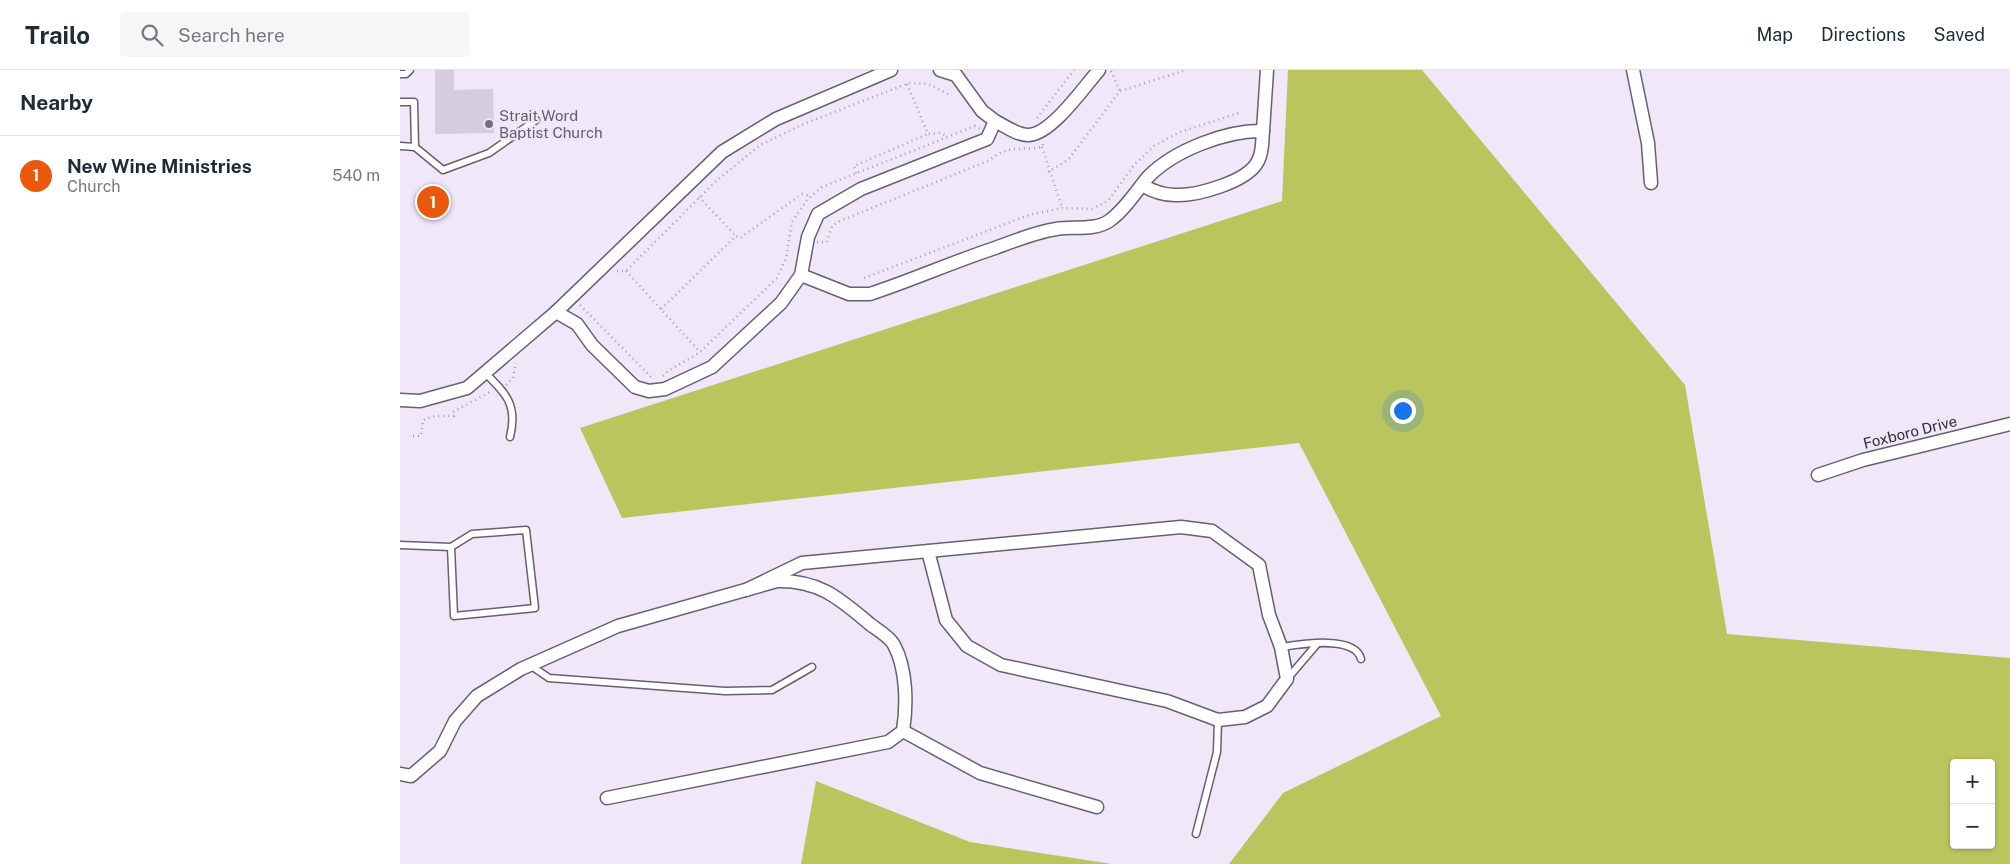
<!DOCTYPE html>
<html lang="en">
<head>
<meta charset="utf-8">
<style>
  body { margin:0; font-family:"Public Sans",sans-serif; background:#f6f6f7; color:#1f2937 }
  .controls { position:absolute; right:15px; bottom:15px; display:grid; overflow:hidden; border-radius:5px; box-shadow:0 1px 4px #0004 }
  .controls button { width:45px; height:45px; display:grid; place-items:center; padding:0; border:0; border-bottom:1px solid #e0e1e3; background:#fff; color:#1f2937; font:25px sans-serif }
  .you { position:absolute; left:1002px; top:340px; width:18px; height:18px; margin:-12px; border:4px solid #fff; border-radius:50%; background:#1a73e8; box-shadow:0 0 0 8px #1a73e833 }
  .badge { display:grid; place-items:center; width:32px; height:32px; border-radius:50%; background:#ea580c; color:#fff; font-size:16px; font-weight:700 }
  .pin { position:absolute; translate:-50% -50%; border:2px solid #fff; box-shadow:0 1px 5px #0006 }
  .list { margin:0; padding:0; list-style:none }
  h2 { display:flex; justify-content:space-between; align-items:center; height:65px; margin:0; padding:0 20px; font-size:21px }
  h2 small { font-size:16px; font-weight:400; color:#747a83 }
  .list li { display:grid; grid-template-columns:32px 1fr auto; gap:15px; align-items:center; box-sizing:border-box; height:80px; padding:0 20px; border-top:1px solid #e0e1e3 }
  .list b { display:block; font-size:19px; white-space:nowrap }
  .list p { margin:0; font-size:16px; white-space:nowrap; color:#747a83 }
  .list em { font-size:16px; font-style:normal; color:#747a83 }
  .icon { flex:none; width:28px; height:28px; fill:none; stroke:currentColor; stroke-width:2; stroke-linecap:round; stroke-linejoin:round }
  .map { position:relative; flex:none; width:1610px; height:794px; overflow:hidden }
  header { display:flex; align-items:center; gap:30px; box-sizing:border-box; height:70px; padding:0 25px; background:#fff; border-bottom:1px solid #e0e1e3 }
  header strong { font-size:24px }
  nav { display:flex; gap:28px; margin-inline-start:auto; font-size:18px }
  .search { width:350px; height:45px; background:#f6f6f7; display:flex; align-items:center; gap:12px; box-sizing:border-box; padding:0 18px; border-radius:5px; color:#747a83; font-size:19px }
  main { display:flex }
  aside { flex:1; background:#fff }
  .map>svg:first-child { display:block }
</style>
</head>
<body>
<header>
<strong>Trailo</strong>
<div class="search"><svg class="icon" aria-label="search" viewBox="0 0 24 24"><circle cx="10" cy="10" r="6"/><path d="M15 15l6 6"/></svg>Search here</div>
<nav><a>Map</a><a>Directions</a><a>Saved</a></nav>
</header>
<main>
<aside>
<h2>Nearby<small></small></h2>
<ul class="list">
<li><span class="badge">1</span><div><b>New Wine Ministries</b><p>Church</p></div><em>540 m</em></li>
</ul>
</aside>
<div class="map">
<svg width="1610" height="794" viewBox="0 0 1610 794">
  <rect width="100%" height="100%" fill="#f0e7f9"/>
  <g fill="#bbc55d" fill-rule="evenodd">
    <path d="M888 0H1022L1285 315 1327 564 1610 588V794H829L883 723 1041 646 899 373 222 448 180 358 882 131ZM1554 693H1591V775H1554Z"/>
    <path d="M416 711 570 772 712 794H401Z"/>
  </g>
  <path fill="#d5cdde" d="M35 0H54V20L93 19 94 63 35 64Z"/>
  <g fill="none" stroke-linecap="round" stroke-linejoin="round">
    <defs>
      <g id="service">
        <path d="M0 4H6L10 0"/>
        <path d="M0 32H14L15 77 0 76"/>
        <path d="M15 77 43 100 89 83 136 50"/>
        <path d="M84 302C106 323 118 335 110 367"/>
        <path d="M0 475 51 477 72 464 126 460 135 538 54 546 51 477"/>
        <path d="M881 577C901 574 955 565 961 589"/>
        <path d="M130 595 149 608 325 621 372 620 412 597"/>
        <path d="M888 608 917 574"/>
        <path d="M796 764 817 682 818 650"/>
      </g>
      <g id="minor">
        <path d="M1233 0 1248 73 1251 113"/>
        <path d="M595 51C605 56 617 65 628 65 651 65 684 17 699 0"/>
        <path d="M863 61 867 0"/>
        <path d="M401 205 449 224H470C512 210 553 192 595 178 614 171 636 162 656 159 672 156 695 161 709 151 725 140 736 121 749 106 775 80 827 60 863 61 862 71 863 82 858 91 848 112 796 126 775 125 762 125 752 121 742 115"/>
        <path d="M156 242 322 82 376 49 491 0"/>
        <path d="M0 330 20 331 67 318 156 242 177 254 192 275 235 317 249 321 265 319 312 297 381 233 401 205 408 167 418 144 461 119 587 69 595 51 582 41 556 5 540 0"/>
        <path d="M1418 405 1463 390 1610 354"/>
        <path d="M346 520 402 493 781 457 812 461 859 495 869 545 881 577 887 609 867 636 845 647 818 650 767 631 601 595 567 576 546 550 528 481"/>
        <path d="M503 661 580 703 697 737"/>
        <path d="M0 704 11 706 40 681 55 651 77 626 121 599 218 556 377 511C420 510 440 529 471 555 478 560 490 567 494 575 507 599 507 635 503 661L488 672 207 728"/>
      </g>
    </defs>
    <use href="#service" stroke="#67606f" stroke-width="9"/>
    <use href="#minor" stroke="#67606f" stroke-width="15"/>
    <g stroke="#a69fad" stroke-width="2.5" stroke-dasharray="1 4" stroke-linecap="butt">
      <path d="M711 1 720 21"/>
      <path d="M507 14 528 64 540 63 545 65"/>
      <path d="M637 48 674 0"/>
      <path d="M642 77 662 138"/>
      <path d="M648 102 668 90 720 21 786 0"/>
      <path d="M456 103 454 96 528 64"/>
      <path d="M299 127 336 166"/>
      <path d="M417 172H427L432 156 440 151 590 90C609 74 620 81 642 77L644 72"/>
      <path d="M217 201H226L314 113 360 75 406 53 509 13 528 14 550 25"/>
      <path d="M226 201 300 282"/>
      <path d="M464 208 629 145 662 138 692 139 708 131 734 95 754 76 780 62 839 43"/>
      <path d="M180 235 253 309"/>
      <path d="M261 239 336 166 340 168 402 124 410 126"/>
      <path d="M263 306C274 295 288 291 300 282L377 208 386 188 392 152 407 130 422 117 575 56 580 59"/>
      <path d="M106 315 113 308 116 293"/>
      <path d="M13 366H21L23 350 35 346H54L53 342 90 322"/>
    </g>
    <use href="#service" stroke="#fff" stroke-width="6"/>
    <use href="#minor" stroke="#fff" stroke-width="12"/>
  </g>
  <circle fill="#6b7280" stroke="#f0e7f9" stroke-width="2" cx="89" cy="54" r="5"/>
  <g text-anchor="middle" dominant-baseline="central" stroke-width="4.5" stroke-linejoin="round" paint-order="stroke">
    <g font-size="15" fill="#5b616d" stroke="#f0e7f9" text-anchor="start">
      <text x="99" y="45">Strait Word<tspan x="99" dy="17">Baptist Church</tspan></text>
    </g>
    <g font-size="15" fill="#302d34" stroke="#f0e7f9">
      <text transform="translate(1510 362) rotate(-14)">Foxboro Drive</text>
    </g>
  </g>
</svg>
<div class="controls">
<button>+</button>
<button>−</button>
</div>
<div class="you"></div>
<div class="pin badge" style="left:33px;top:132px">1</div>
</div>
</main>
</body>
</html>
